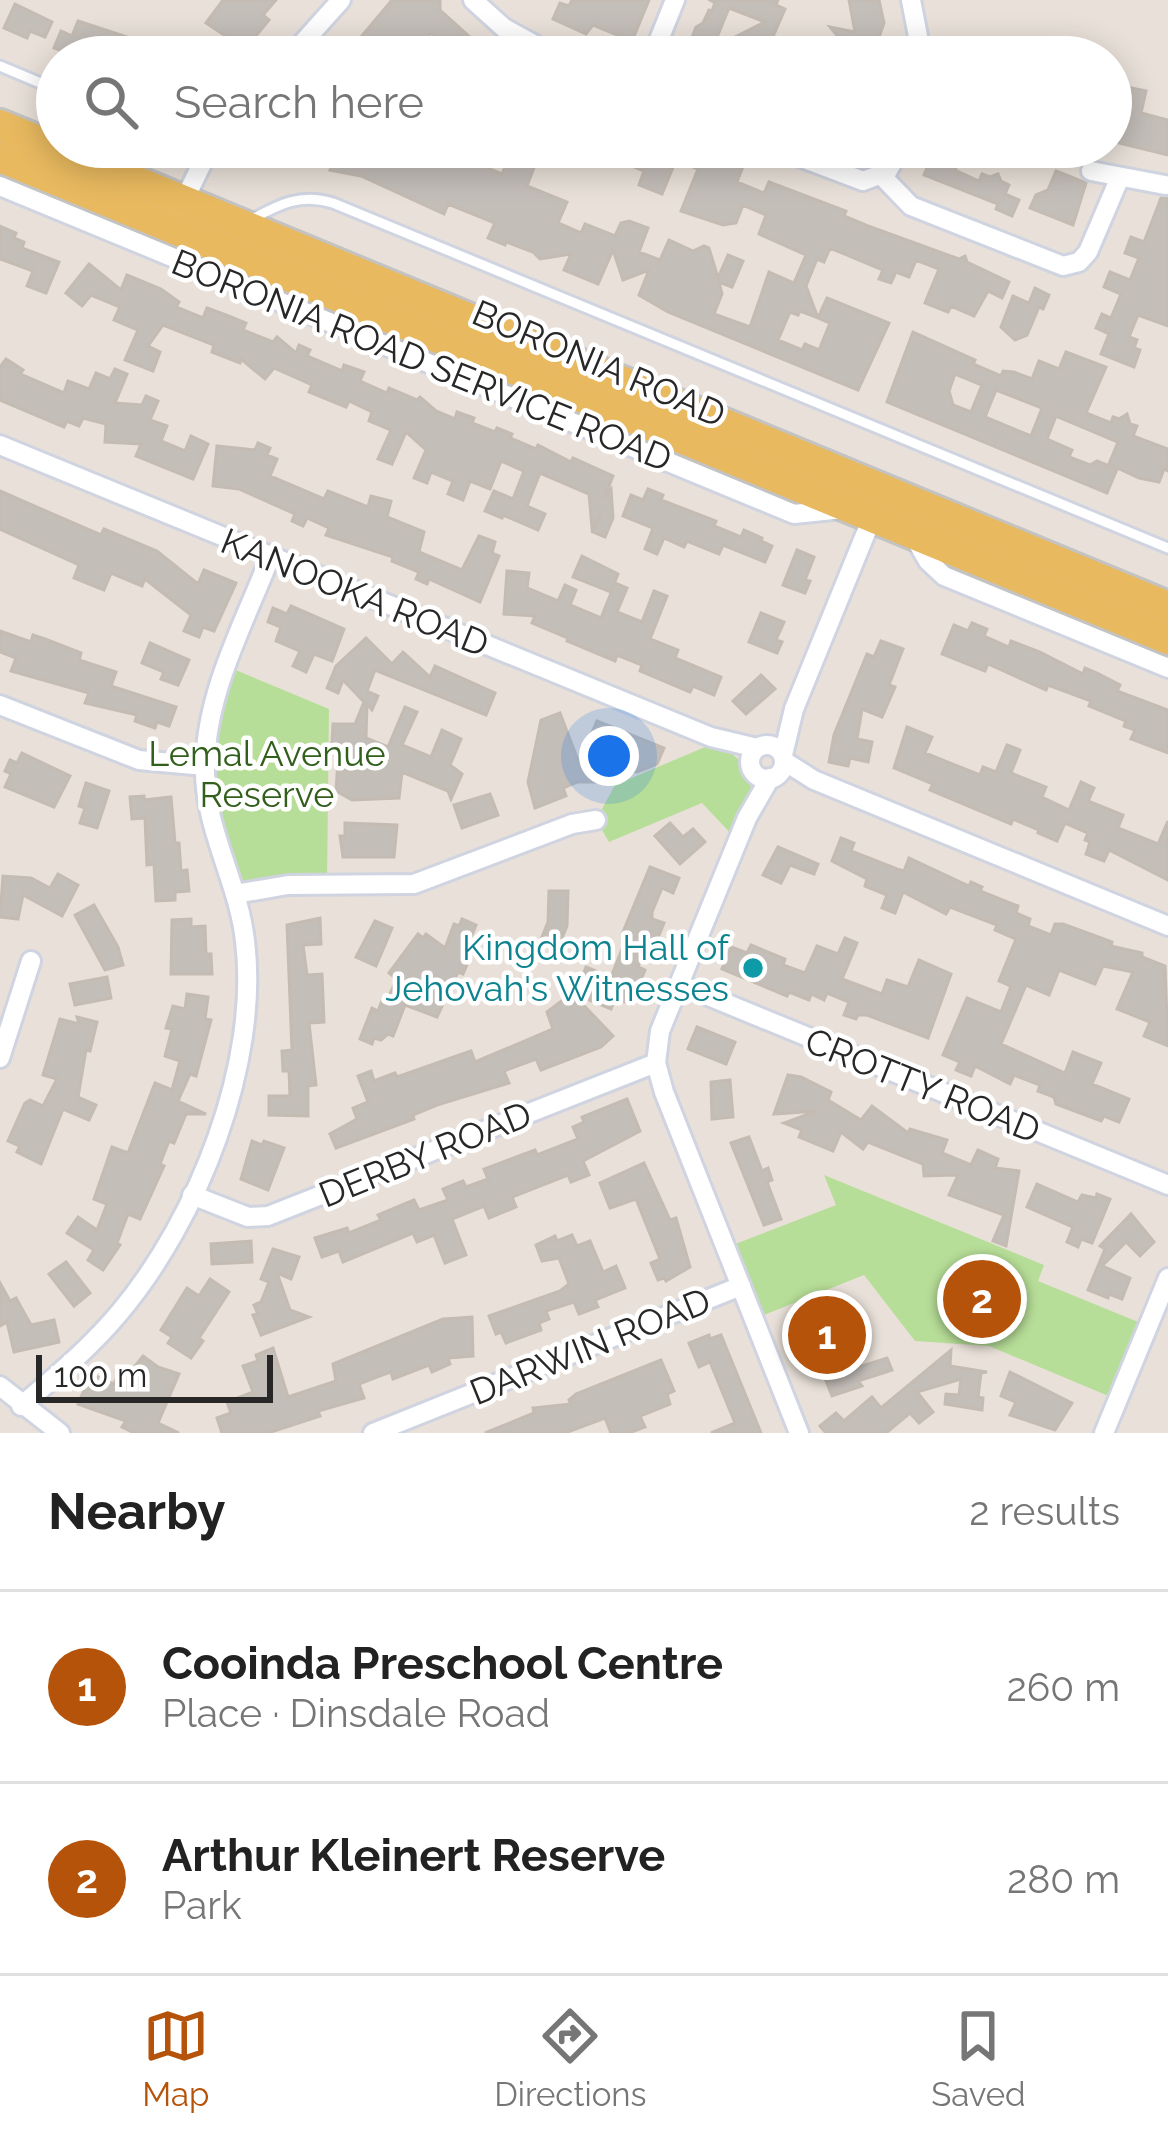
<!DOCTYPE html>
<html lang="en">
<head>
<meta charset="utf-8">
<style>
  body { margin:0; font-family:Raleway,sans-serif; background:#f6f6f6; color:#222 }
  .scale { position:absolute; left:36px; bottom:30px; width:237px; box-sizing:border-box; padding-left:12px; border:6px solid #272727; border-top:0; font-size:33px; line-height:42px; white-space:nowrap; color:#272727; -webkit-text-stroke:9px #fff; paint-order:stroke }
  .you { position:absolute; left:609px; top:756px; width:42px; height:42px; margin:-30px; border:9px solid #fff; border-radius:50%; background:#1a73e8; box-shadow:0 0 0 18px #1a73e833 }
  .badge { display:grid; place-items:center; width:78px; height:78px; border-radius:50%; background:#b45309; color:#fff; font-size:39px; font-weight:700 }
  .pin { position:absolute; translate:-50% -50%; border:6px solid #fff; box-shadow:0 3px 12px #0006 }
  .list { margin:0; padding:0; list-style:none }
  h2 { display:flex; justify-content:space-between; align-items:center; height:156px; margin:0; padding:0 48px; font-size:51px }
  h2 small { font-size:39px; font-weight:400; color:#767676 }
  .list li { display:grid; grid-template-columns:78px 1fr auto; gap:36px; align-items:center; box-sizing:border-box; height:192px; padding:0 48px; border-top:3px solid #e0e0e0 }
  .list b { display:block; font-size:45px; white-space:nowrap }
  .list p { margin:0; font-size:39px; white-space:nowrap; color:#767676 }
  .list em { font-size:39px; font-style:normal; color:#767676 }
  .icon { flex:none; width:66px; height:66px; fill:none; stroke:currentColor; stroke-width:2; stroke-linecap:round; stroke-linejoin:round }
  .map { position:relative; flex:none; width:1168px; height:1433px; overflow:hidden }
  .search { position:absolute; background:#fff; box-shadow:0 6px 30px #0003; left:36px; right:36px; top:36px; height:132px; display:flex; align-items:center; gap:30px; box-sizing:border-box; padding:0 42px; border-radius:66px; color:#767676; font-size:45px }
  .sheet { height:540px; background:#fff }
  nav { display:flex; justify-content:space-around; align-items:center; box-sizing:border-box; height:168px; border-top:3px solid #e0e0e0; background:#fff; font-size:33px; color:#767676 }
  nav a { display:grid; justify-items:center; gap:6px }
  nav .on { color:#b45309 }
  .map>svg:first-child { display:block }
</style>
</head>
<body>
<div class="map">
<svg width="1168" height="1433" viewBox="0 0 1168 1433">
  <rect width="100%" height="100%" fill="#e9e1d9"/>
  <g fill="#b7de98">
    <path d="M226 666 329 709 327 885 235 894 207 797Z"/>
    <path d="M717 742 753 771 747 818 737 840 702 803 609 842 596 820 615 785Z"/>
    <path d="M824 1175 1044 1265 1038 1281 1148 1326 1118 1400 989 1346 915 1341 864 1275 754 1319 725 1248 836 1205Z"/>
  </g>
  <g fill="#c4beb9" stroke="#c4bcb3" stroke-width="3" fill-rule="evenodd">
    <path d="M223 0H276L263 15 269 20 245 49 206 23Z"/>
    <path d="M392 0H440V10L481 47 472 57H457L431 33 410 57H404L382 37 364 57H355L361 37Z"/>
    <path d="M572 0H649L632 41 593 25 586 34 553 19 560 3 569 6Z"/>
    <path d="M710 0H778L776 5 785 9 764 57H743L735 37 765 22 729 8 709 57H684L687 51 683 43 691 40 696 27 703 23 709 10 712 11 715 3Z"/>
    <path d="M849 0H879L884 23 872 57 837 52 840 39 830 27 855 32Z"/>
    <path d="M15 4 52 22 45 37 30 31 27 38 4 28Z"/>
    <path d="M78 21 133 39 127 57H65L67 53 54 48 61 31 72 36Z"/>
    <path d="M1111 84 1146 91 1141 113 1168 120V155L1111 141Z"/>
    <path d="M314 147H400L398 151 444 168 450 153 502 174 514 147H542L527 186 567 202 558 223 581 233 585 224 615 236 621 223 629 221 648 228 639 252 660 260 669 240 693 251 704 246 709 248 718 278 728 255 743 261 732 287 719 282 722 294 714 314 750 327 769 272 794 283 806 255 759 234 766 215 743 205 736 223 723 225 681 211 698 169 676 160 662 194 639 185 644 171 587 147H682L742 169 737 182 764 193 769 182 846 211 844 216 868 226 959 259 965 256 967 262 1009 282 1002 298 988 291 974 316 951 306 948 312 925 303 939 269 916 260 909 277 896 272 891 283 879 279 883 270 830 248 824 262 817 259 806 286 818 318 800 311 798 315 790 312 778 340 802 350 805 344 819 350 830 323 818 318 827 298 889 323 858 390 668 312 639 295 649 270 623 280 613 250 598 284 564 270 571 254 540 259 533 252 506 242 505 245 488 238 495 223 448 204 444 214 361 176 330 170 335 157Z"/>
    <path d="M936 147H964L955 170 979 181 982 174 990 177 998 174 1001 181 1009 185 1005 194 1019 200 1012 216 996 209 998 204 924 175Z"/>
    <path d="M1056 171 1086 183 1073 225 1030 208 1036 195 1048 190Z"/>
    <path d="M1161 198H1168V326L1138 315 1129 337 1137 340 1134 348 1140 350 1134 367 1101 354 1109 334 1096 328 1102 314 1111 318 1121 294 1104 287 1110 272 1130 280 1139 258 1125 253 1131 237 1144 242Z"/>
    <path d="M0 226 16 233 14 238 24 242 22 248 59 262 46 293 27 286 33 271 0 259Z"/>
    <path d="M89 264 121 290 127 275 161 289 179 302 176 307 203 318 207 308 226 315 246 323 243 330 273 342 277 337 296 353 299 345 310 350 307 356 342 371 344 365 364 372 360 381 387 393 389 388 417 400 420 397 436 411 455 419 457 412 474 418 472 423 495 432 497 428 512 434 510 438 536 449 538 445 571 462 573 458 613 476 604 498 611 489 613 518 605 537 593 532 601 512 592 528 589 494 540 473 527 506 545 514 538 530 503 515 502 518 485 511 494 491 513 499 524 471 501 461 490 489 470 481 463 500 448 494 453 481 431 472 427 483 414 478 426 450 406 432 392 464 378 459 391 430 369 421 372 412 349 401 346 407 309 392 312 385 274 368 265 379 241 359 240 363 212 352 214 345 163 325 148 346 160 352 153 371 125 360 138 330 114 320 120 307 91 295 82 306 66 293Z"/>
    <path d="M1035 288 1049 295 1043 309 1039 307 1027 335 1015 340 1001 327 1013 296 1029 303Z"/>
    <path d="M913 332 975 360 973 364 1001 376 1003 371 1014 372 1032 379 1039 361 1059 369 1066 352 1106 367 1086 413 1111 423 1113 417 1119 419 1127 414 1130 424 1137 426 1133 436 1168 449V471L1164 469 1159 482 1139 478 1109 464 1118 442 1056 416 1047 439 1072 450 1069 457 1090 465 1097 461 1117 469 1107 493 887 402ZM955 374 982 385 971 412 953 405 949 391ZM996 390 1042 408 1031 436 985 417Z"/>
    <path d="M6 359 23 370 20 374 64 393 68 381 89 389 96 373 110 379 115 369 127 374 115 403 142 405 146 396 158 401 150 420 167 426 161 441 185 451 191 436 208 444 193 479 136 456 141 444 105 442 106 424 83 418 79 426 67 421 64 427 0 400V367Z"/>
    <path d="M258 443 270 448 267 455 277 459 270 476 324 499 328 491 368 507 371 496 391 501 387 517 424 532 419 552 462 570 479 536 495 542 492 553 499 556 480 602 429 579 427 584 416 579 419 572 392 561 393 557 326 535 329 528 307 518 303 526 292 521 295 514 239 489 213 486 217 446 255 450Z"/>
    <path d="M648 489 663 495 661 500 716 521 714 526 741 537 744 530 762 538 761 541 772 546 765 562 723 545 719 554 687 541 684 547 664 538 657 554 645 549 653 528 623 516 631 495 643 500Z"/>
    <path d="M0 491 101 535 104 529 157 551 198 584 204 570 236 583 214 631 203 627 199 637 184 631 191 615 145 579 142 586 111 573 104 590 74 578 79 565 0 529Z"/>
    <path d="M797 550 814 557 805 580 810 581 805 593 783 585Z"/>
    <path d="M582 556 618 574 611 592 573 577Z"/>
    <path d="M507 571 529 573 527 588 558 601 565 585 576 590 570 605 601 618 615 583 627 588 617 612 642 622 654 591 667 596 650 639 678 650 675 658 721 677 714 695 693 686 690 692 640 671 642 665 617 655 615 661 567 641 568 638 532 623 535 616 504 614Z"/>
    <path d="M291 606 344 629 332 661 314 654 306 672 293 666 300 651 276 641 281 627 268 622 273 608 287 614Z"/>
    <path d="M761 613 784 622 776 640 782 642 777 653 749 642Z"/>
    <path d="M972 623 987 629 984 636 1009 647 1011 641 1040 652 1083 674 1085 668 1097 673 1120 685 1117 691 1168 710V753L1131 739 1135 730 1124 726 1126 721 1089 706 1091 701 1048 685 1046 690 988 664 985 671 942 654 954 625 968 631Z"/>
    <path d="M0 631 31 642 33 635 45 639 81 653 79 660 116 672 111 686 176 707 169 726 157 722 155 728 135 721 137 715 85 703 89 693 11 671 16 658 0 652Z"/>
    <path d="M366 638 392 664 403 652 430 677 435 666 495 693 486 715 375 670 367 691 378 696 372 710 367 704 366 738 388 747 405 707 417 712 402 745 431 757 442 730 461 739 450 765 462 774 451 799 448 791 402 772 399 798 352 800 336 791 339 743H332L333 724H355L364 702 343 680 338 693 327 688 336 666Z"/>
    <path d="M881 641 903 649 889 685 895 687 882 717 862 709 857 739 872 742 868 762 850 758 848 766 829 762 834 735 867 654 874 657Z"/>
    <path d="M150 643 189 660 178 685 161 679 164 672 142 663Z"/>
    <path d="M761 675 775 689 746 714 733 701Z"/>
    <path d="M560 713 579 763 597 721 664 748 657 764 637 772 616 770V778L603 779V782H577L563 788 566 796 535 808 528 782 541 720Z"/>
    <path d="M907 727 932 737 925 753 980 775 983 767 996 772 1007 745 1020 750 1011 773 1046 787 1042 797 1069 810 1081 782 1094 788 1088 801 1123 815 1118 828 1158 844 1168 821V880L1109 850 1104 861 1086 854 1090 842 1085 840 1088 833 1065 823 1057 841 1038 833 1039 830 1013 819 1011 824 930 790 933 784 894 768Z"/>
    <path d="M22 753 70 776 54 807 5 787 11 774 5 771 10 760 17 763Z"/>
    <path d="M86 783 109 791 97 828 80 823 85 808 79 806Z"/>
    <path d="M490 794 498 815 462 828 454 805Z"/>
    <path d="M144 796V800L171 797 175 843H179L181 871 187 870 189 891 175 892V900L156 901 154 864 147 865 145 818 132 819 130 797Z"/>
    <path d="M345 823 397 825 394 857H343L340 836H345Z"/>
    <path d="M670 823 683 837 693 829 705 842 680 864 655 836Z"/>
    <path d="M841 838 854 843 851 851 897 869 904 871 909 858 969 886 971 882 982 887 980 891 1018 906 1016 913 1030 919 1028 926 1051 935 1055 924H1063L1112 942 1111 946 1142 953V957L1165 966 1168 1046 1144 1036 1150 1022 1117 1009 1133 972 1103 966 1095 984 1059 970 1049 995 1026 985 1001 1044 1065 1073 1073 1052 1101 1063 1092 1084 1129 1099 1119 1122 1104 1116 1101 1121 1056 1104 1054 1097 1038 1091 1040 1085 1014 1075 1010 1084 975 1066 971 1076 956 1070 960 1062 943 1055 967 998 1001 1012 1011 986 999 981 1016 939 995 930 997 925 950 907 946 914 903 892 895 913 882 908 887 895 865 886 867 879 832 861Z"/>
    <path d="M778 847 818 864 814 874 790 865 781 883 763 875Z"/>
    <path d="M650 867 679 878 673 893 662 888 652 912V919L664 923 655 945 648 942 638 967 645 970 631 1004 615 998 611 1009 570 992 578 973 583 975 586 967 611 977 628 934 623 932Z"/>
    <path d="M58 874 78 885 62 916 23 895 18 919 0 917 3 876 31 878 50 888Z"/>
    <path d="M549 891H568L567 926 559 945 542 937 548 922Z"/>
    <path d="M94 905 118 947 123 965 105 970 75 915Z"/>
    <path d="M320 918 321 944 303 945 307 975 322 974 324 1022 309 1023 316 1085 308 1086V1116L269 1115V1096H290L289 1071H283L282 1051 292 1050 287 925Z"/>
    <path d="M191 919V927L205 926 206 954H211L212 974H171L172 920Z"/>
    <path d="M462 919 476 925 462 959 468 962 463 974 458 972 437 1017 405 1005 393 1036 388 1034 381 1040 374 1038 372 1044 360 1039 372 1008 378 1011 383 998 387 1000 397 979 389 973 418 934 423 938 426 934 445 948 454 924 459 926Z"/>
    <path d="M375 921 392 928 376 966 356 957Z"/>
    <path d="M845 938 857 943 842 979 882 994 887 980 908 987 919 960 951 974 928 1038 867 1015H858L856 1019 844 1015 849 1002 827 993 824 1000 811 994 809 1000 789 992 787 996 722 969 731 947 747 953 751 945 785 959 783 965 805 973 817 946 838 954Z"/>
    <path d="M107 977 111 998 75 1005 70 984Z"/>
    <path d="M572 993 613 1036 601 1047 541 1070 536 1059 504 1071 509 1083 437 1105 413 1115 414 1119 336 1148 330 1134 357 1119 353 1108 368 1102 358 1076 371 1071 374 1081 395 1073 397 1077 471 1051 475 1062 553 1029 547 1012Z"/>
    <path d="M187 994 208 997 205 1019 211 1020 196 1076 190 1074 178 1101 206 1114H186L174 1143 169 1141 160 1164 164 1166 140 1219 128 1214 117 1243 120 1245 103 1270 88 1260 94 1250 67 1233 78 1217 97 1230 107 1204 94 1199 112 1147 128 1153 155 1083 172 1090 180 1061 165 1056 172 1029 166 1028 173 1006 185 1009Z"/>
    <path d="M77 1017 97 1022 90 1051 86 1050 78 1097 96 1105 89 1120 63 1109 41 1164 17 1152 20 1146 8 1141 25 1103 30 1100 43 1106 57 1079 43 1075 60 1019 79 1024Z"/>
    <path d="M697 1027 735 1042 726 1064 688 1049Z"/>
    <path d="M788 1075 801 1077 831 1092 828 1100 861 1120 872 1106 908 1133 910 1129 947 1140 942 1153 971 1165 978 1150 998 1159 995 1168 1019 1171 1006 1246 993 1241 1004 1215 949 1195 958 1175 924 1176 923 1164 868 1142 863 1149 841 1132 833 1151 799 1137 802 1130 784 1123 817 1111 774 1114Z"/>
    <path d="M730 1080 733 1117 712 1119 711 1082Z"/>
    <path d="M627 1099 640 1131 583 1161 589 1175 571 1182 568 1175 512 1197 516 1207 489 1218 484 1206 452 1219 466 1255 445 1263 434 1235 417 1242 413 1233 343 1262 339 1251 322 1257 315 1238 347 1228 349 1233 381 1220 378 1215 414 1200 419 1210 448 1200 443 1189 463 1181 466 1187 488 1179 484 1169 535 1150 537 1155 578 1139 573 1127 584 1122 582 1117Z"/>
    <path d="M749 1137 762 1171 768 1168 772 1180 767 1182 781 1219 764 1225 731 1143Z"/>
    <path d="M252 1141 262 1145 264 1141 284 1148 268 1190 241 1179Z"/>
    <path d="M644 1163 670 1220 676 1218 690 1267 666 1281 664 1278 658 1280 651 1263 660 1259 636 1199 610 1208 600 1183Z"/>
    <path d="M1037 1184 1078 1202 1082 1195 1096 1198 1097 1194 1110 1199 1092 1243 1081 1239 1078 1247 1067 1242 1073 1227 1027 1207Z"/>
    <path d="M1131 1214 1154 1242 1140 1256 1126 1242 1102 1266 1130 1278 1122 1299 1109 1294 1108 1298 1088 1290 1105 1249 1100 1246Z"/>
    <path d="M572 1235 577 1246 590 1241 603 1272 616 1266 625 1288 595 1300 598 1307 579 1314 574 1302 546 1311 549 1319 539 1323 541 1330 506 1343 501 1332 496 1334 489 1316 560 1291 569 1284 559 1258 542 1261 536 1245 555 1236 557 1241Z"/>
    <path d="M251 1241 252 1262 212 1264 211 1244Z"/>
    <path d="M273 1249 299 1257 291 1279 277 1273 290 1310 309 1317 261 1335 253 1315 258 1314 254 1305 261 1302 269 1282 261 1279Z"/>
    <path d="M66 1262 90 1293 74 1306 49 1274Z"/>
    <path d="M210 1279 229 1292 199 1338 203 1341 191 1358 168 1343 172 1337 161 1330 187 1288 199 1296Z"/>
    <path d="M0 1283 10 1301 16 1298 31 1325 54 1320 59 1342 14 1352 7 1322 0 1326Z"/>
    <path d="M823 1296 828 1309 834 1306 859 1367 887 1358 892 1370 858 1381 862 1386 832 1396 797 1307Z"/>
    <path d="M472 1317 473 1356 448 1358 450 1364 432 1372 429 1365 393 1379 391 1372 382 1375 359 1384 364 1398 318 1411 320 1416 268 1433H222L217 1418 231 1413 227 1402 253 1392 243 1366 258 1361 256 1355 273 1348 288 1397 336 1381 333 1364 443 1319Z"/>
    <path d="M709 1335 710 1339 721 1335 761 1433H711L735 1423 710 1362 699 1367 689 1343Z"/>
    <path d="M951 1350 950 1366 987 1372 981 1373 978 1397 983 1398 982 1410 945 1404 946 1394 959 1395 961 1379 917 1392 933 1412 919 1423 910 1413 886 1433H826L820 1426 836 1413 844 1421 872 1397 881 1408Z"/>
    <path d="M143 1356 158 1367 179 1374 158 1423 179 1433H134L122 1427 126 1421 78 1404 91 1374 114 1384 117 1377 124 1380Z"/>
    <path d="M661 1360 674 1391 667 1394 670 1404 640 1416 645 1427 629 1433H611L605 1418 565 1433H485L534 1413 533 1408 571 1404 569 1400 576 1394Z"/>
    <path d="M1010 1372 1072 1403 1055 1430 1010 1415 1016 1402 1001 1396Z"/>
  </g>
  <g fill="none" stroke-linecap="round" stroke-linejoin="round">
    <defs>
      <g id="service">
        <path d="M0 66 57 90"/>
        <path d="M124 147 129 171"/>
        <path d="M251 220C279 204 301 193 333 203L1168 548"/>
      </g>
      <g id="minor">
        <path d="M473 0 504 28 557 57"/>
        <path d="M911 0 922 57"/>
        <path d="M290 57 341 0"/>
        <path d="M652 57 675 0"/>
        <path d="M773 147 863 181 887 172 901 147"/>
        <path d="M1091 171 1165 185"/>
        <path d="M882 176 911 206 1063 266 1079 262 1088 252 1120 177"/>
        <path d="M0 186 794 514 843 509"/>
        <path d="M181 207 210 147"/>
        <path d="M0 445 711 737 757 748"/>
        <path d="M913 535 928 561 944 576 1168 668"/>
        <path d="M0 705 139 760 205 766"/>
        <circle cx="767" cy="762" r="17"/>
        <path d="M783 755 794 709 874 513"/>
        <path d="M784 761 814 780 1168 926"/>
        <path d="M770 778 747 818 660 1031 656 1063 664 1092 799 1433"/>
        <path d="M235 894 288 885 414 884 572 824 596 820"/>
        <path d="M679 984 1168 1185"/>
        <path d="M0 1058 31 961"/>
        <path d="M192 1195 248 1217 268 1216 656 1063"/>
        <path d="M0 1386 60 1433"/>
        <path d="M21 1406C56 1376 91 1347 120 1312 198 1219 260 1063 245 941 238 879 203 828 205 764 207 690 244 624 270 557"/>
        <path d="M373 1433 741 1286"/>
        <path d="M1104 1433 1168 1278"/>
      </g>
      <g id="primary">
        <path d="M0 125 1168 607"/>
        <path d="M0 157 1168 639"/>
      </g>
    </defs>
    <use href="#service" stroke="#cfd4e0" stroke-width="15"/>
    <use href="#minor" stroke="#cfd4e0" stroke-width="24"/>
    <use href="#primary" stroke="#c3c3c3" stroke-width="36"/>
    <use href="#service" stroke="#fff" stroke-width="9"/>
    <use href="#minor" stroke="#fff" stroke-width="18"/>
    <use href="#primary" stroke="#e8b95f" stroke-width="30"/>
  </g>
  <circle fill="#0f9aa8" stroke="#fff" stroke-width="4.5" cx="753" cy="968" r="12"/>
  <g text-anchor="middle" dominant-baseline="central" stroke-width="9" stroke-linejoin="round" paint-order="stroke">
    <g font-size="36" fill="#272727" stroke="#fff">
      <text transform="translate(422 360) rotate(22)">BORONIA ROAD SERVICE ROAD</text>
      <text transform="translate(599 363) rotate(23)">BORONIA ROAD</text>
      <text transform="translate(355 592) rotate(22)">KANOOKA ROAD</text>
      <text transform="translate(923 1085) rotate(22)">CROTTY ROAD</text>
      <text transform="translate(425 1154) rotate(-22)">DERBY ROAD</text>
      <text transform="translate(590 1346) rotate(-22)">DARWIN ROAD</text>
    </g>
    <g font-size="36" fill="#325f1c" stroke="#fff">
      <text x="267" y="753">Lemal Avenue<tspan x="267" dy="41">Reserve</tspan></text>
    </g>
    <g font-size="36" fill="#0d838f" stroke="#fff" text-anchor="end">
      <text x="729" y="947">Kingdom Hall of<tspan x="729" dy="41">Jehovah's Witnesses</tspan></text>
    </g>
  </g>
</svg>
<div class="scale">100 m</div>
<div class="you"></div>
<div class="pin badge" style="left:827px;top:1335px">1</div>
<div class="pin badge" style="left:982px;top:1299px">2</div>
<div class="search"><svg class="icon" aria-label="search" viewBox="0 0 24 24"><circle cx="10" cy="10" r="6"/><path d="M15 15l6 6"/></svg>Search here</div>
</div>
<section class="sheet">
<h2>Nearby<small>2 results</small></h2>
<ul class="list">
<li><span class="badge">1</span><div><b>Cooinda Preschool Centre</b><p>Place · Dinsdale Road</p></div><em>260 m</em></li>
<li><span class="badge">2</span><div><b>Arthur Kleinert Reserve</b><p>Park</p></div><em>280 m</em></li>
</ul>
</section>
<nav>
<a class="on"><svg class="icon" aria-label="map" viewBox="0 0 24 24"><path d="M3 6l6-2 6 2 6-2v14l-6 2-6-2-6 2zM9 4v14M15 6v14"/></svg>Map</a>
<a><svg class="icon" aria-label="directions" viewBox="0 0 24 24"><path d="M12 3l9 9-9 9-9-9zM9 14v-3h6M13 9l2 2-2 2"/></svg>Directions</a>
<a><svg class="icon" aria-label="saved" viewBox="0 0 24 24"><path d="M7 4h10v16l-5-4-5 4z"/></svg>Saved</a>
</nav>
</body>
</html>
